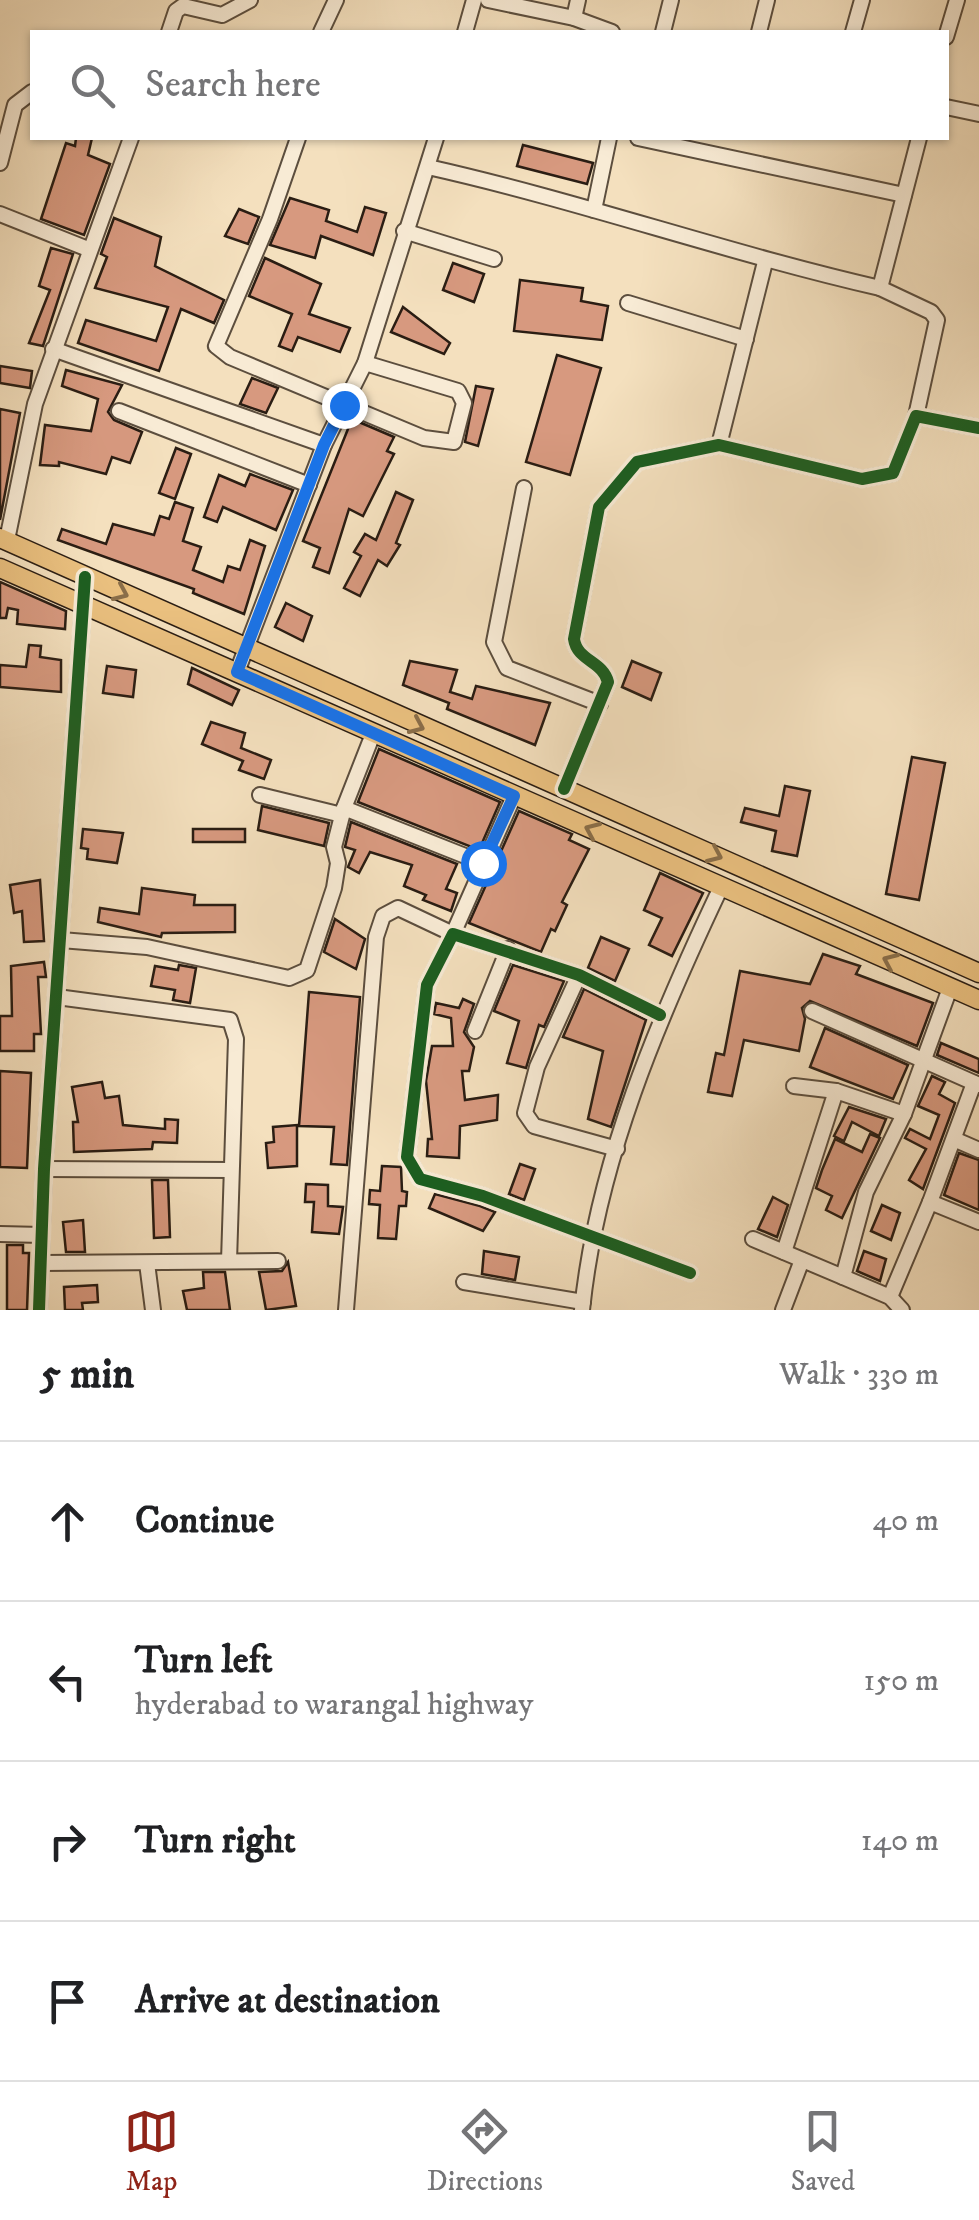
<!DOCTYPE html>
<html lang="en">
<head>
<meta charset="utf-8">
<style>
  body { margin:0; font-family:"IM FELL DW Pica",serif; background:#f6f6f6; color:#202124 }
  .stop { position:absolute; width:30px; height:30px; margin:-22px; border:8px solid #1a73e8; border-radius:50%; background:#fff }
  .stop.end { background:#1a73e8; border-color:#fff; box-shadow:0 2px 10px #0008 }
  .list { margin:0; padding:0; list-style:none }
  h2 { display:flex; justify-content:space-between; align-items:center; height:130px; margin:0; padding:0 40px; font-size:42px }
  h2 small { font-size:32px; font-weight:400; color:#757577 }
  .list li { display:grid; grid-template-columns:65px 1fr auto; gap:30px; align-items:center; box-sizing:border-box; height:160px; padding:0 40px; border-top:2px solid #e0e0e0 }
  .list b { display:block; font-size:38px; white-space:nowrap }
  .list p { margin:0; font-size:32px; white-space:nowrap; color:#757577 }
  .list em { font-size:32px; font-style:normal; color:#757577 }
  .icon { flex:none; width:55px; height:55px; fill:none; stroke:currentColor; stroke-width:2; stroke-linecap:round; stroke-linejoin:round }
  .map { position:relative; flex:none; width:979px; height:1310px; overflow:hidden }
  .search { position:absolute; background:#fff; box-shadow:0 2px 8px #0004; left:30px; right:30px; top:30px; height:110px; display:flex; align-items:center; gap:25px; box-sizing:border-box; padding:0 35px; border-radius:0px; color:#757577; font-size:38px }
  .sheet { height:770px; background:#fff }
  nav { display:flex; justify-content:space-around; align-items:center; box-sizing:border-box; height:140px; border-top:2px solid #e0e0e0; background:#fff; font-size:28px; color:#757577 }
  nav a { display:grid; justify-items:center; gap:5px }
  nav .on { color:#8f2418 }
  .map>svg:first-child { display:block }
</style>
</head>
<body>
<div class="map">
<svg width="979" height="1310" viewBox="0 0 979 1310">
  <rect width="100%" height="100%" fill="#f4e0be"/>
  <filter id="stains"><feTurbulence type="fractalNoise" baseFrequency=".002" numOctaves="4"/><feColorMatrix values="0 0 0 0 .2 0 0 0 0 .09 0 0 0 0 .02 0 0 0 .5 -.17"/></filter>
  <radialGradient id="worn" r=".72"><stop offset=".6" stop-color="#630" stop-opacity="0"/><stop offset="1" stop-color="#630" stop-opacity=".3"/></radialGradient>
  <g fill="#d7997f" stroke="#2a1d13" stroke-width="2.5">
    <path d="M76 138H92L88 155 110 164 84 235 41 219 66 143 75 146Z"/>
    <path d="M523 145 593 163 587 184 517 166Z"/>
    <path d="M290 198 329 210 326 221 357 232 365 207 386 213 373 255 321 236 315 258 270 245Z"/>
    <path d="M239 209 259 217 248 244 225 236Z"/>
    <path d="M114 218 161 237 155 266 224 300 214 323 181 309 159 371 78 343 86 320 156 341 168 307 95 288 107 257 101 254Z"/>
    <path d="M51 248 73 254 43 346 29 343 50 290 39 286Z"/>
    <path d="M265 258 321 284 309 314 350 328 340 352 298 337 292 351 279 346 292 314 249 296Z"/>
    <path d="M453 263 484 274 474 302 443 290Z"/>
    <path d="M520 280 583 288 581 301 608 306 602 340 514 331Z"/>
    <path d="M403 307 450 343 444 354 391 332Z"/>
    <path d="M557 355 601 368 570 475 526 462Z"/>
    <path d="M0 366 32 371 30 388 0 383Z"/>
    <path d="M66 370 122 385 108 412 114 420 142 432 130 463 112 457 106 474 59 462V466L40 465 45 425 91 431 98 399 62 386Z"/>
    <path d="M252 378 278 388 266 413 240 404Z"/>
    <path d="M476 386 493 389 478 446 465 442Z"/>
    <path d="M0 409 20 413 0 520Z"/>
    <path d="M352 419 394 437 387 451 394 454 363 516 349 509 329 573 313 567 320 548 303 541Z"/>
    <path d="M176 448 191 454 175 499 159 493Z"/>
    <path d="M250 474 293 490 276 530 223 507 217 522 204 517 219 475 245 486Z"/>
    <path d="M396 492 413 500 396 543 400 545 387 566 378 560 360 596 344 588 361 556 354 552 365 534 376 540Z"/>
    <path d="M175 502 193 508 183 541 201 547 193 570 223 582 228 566 240 570 250 540 265 546 244 614 193 593 194 589 58 540 62 529 106 544 113 524 154 535 160 516 169 519Z"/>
    <path d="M0 582 66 611 65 629 17 624 18 610 8 608 6 618H0Z"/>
    <path d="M286 603 312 616 303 641 275 627Z"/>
    <path d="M29 645 41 646 40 657 61 660V692L0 687V665L26 667Z"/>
    <path d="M410 661 457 670 450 692 472 699 476 686 550 703 535 745 447 709 449 703 403 685Z"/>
    <path d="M632 661 661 673 651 700 622 687Z"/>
    <path d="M107 666 136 670 133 697 103 693Z"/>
    <path d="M192 668 239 690 232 705 188 684Z"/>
    <path d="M211 722 245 733 241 748 271 760 264 779 239 770 243 761 202 744Z"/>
    <path d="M379 749 500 802 479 850 358 802Z"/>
    <path d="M912 757 945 763 919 900 886 894Z"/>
    <path d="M785 786 810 791 797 856 772 851 776 831 741 822 745 808 779 816Z"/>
    <path d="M262 806 329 823 324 846 258 830Z"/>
    <path d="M519 811 572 834 569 840 589 849 562 902 567 905 555 931 551 929 541 952 469 923Z"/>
    <path d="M351 822 457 864 446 889 457 893 451 911 423 900 426 895 404 886 412 865 370 852 359 873 348 867 355 850 345 847Z"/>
    <path d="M83 829 123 833 117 863 87 859 88 849 81 848Z"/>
    <rect x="193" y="829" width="52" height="13"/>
    <path d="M660 873 703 893 672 956 649 945 662 918 644 910Z"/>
    <path d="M40 880 44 941 24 942 22 911 14 913 10 885Z"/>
    <path d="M142 888 195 895 194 905H235V932L162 933 161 937 98 922 100 908 139 914Z"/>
    <path d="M335 919 365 939 356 969 324 952Z"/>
    <path d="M601 937 629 949 615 981 588 968Z"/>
    <path d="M823 954 860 966 856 974 933 1003 917 1046 810 1001 802 1008 805 1019 799 1051 744 1040 732 1096 708 1092 716 1053 724 1055 740 971 810 984Z"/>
    <path d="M44 962 46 977H38L41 1034H34V1051H0V1016H12L11 966Z"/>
    <path d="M179 965 196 968 190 1003 173 1000 175 990 151 986 155 966 178 970Z"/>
    <path d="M513 965 564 981 544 1027 539 1025 526 1068 507 1063 519 1021 494 1011Z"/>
    <path d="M584 989 646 1020 611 1127 588 1119 603 1051 563 1037Z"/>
    <path d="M309 992 360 997 347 1165 331 1164 334 1127 299 1126Z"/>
    <path d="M463 999 474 1004 464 1032 474 1047 469 1071H462L465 1100 498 1095 497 1120 460 1126 459 1158 427 1156 428 1139H432L426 1081 432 1046H453L451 1018 434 1014 436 1003 459 1008Z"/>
    <path d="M825 1028 908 1065 893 1099 810 1067Z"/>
    <path d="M941 1043 979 1059V1073L937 1055Z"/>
    <path d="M0 1071 31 1073 27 1168 0 1167Z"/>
    <path d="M932 1076 945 1082 939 1094 955 1103 923 1189 909 1180 926 1149 905 1138 910 1129 930 1139 939 1115 918 1106Z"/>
    <path d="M102 1082 105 1098 119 1096 123 1125 165 1129V1119L178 1120 177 1143 153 1142 152 1149 74 1152 73 1122H78L72 1087Z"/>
    <path d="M849 1107 886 1119 879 1136 852 1122 844 1141 834 1136Z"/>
    <path d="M297 1125V1166L268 1168 266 1143 274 1142 273 1127Z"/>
    <path d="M870 1134 880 1138 842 1218 826 1210 832 1196 816 1188 822 1170 835 1139 862 1152Z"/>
    <path d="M959 1153 979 1160V1210L944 1195Z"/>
    <path d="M520 1164 535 1169 524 1200 509 1194Z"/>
    <path d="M382 1166 401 1167 402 1191 407 1192 406 1206H399L396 1239 378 1238 380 1205 369 1204 370 1190 380 1191Z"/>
    <path d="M152 1180H168L170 1237 154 1238Z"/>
    <path d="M306 1184 328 1185V1206L343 1207 339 1234 312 1232 314 1202H305Z"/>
    <path d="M435 1194 480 1206 495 1212 483 1231 429 1208Z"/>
    <path d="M773 1197 788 1205 777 1237 758 1229Z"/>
    <path d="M882 1205 900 1213 891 1240 871 1231Z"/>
    <path d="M83 1220 85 1252H66L63 1222Z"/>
    <path d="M7 1245H23V1253H29L27 1310H7Z"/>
    <path d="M484 1251 519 1257 515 1280 482 1274Z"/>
    <path d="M864 1251 886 1259 880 1281 857 1271Z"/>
    <path d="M288 1262 296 1306 266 1310 259 1272 282 1271Z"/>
    <path d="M203 1272H225L230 1310H187L183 1291 204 1288Z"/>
    <path d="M97 1285 98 1302 82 1303 83 1310H65L64 1287Z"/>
  </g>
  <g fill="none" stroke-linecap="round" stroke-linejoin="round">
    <defs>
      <g id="minor">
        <path d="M488 0 574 18 612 32"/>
        <path d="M574 18 578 0"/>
        <path d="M169 32 176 11 183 6 222 15 250 0"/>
        <path d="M321 32 336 0"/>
        <path d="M465 32 474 0"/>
        <path d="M663 32 671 0"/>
        <path d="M759 32 767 0"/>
        <path d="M853 32 862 0"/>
        <path d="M946 37 957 0"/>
        <path d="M946 107 979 114"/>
        <path d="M298 138 270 219 216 346 230 357 424 438 454 442 464 403 458 391 365 363"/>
        <path d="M638 138 904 195"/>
        <path d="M0 163 15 105 32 92"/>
        <path d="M428 167C580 201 727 253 880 288"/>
        <path d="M594 210 609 138"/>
        <path d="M0 214 88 249"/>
        <path d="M404 231 494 259"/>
        <path d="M628 303 746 339"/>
        <path d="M53 349 324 445"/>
        <path d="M119 411 309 485"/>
        <path d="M916 416 937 320 931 312 880 288 919 138"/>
        <path d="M719 445 765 262"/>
        <path d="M524 488 494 642 507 668 600 704"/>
        <path d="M7 540 35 404 131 138"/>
        <path d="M237 672 324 445 365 363 436 138"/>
        <path d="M564 789 608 682C603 661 577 661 574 639L599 507 637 462 719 445 862 479 893 473 916 416 979 428"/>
        <path d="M260 795 342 815"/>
        <path d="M344 808 483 863"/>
        <path d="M61 940 147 947 289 978 307 970 334 888 338 863 334 847 344 808 373 734"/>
        <path d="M579 975 537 1067 525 1113 534 1126 617 1149"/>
        <path d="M57 997 230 1020 236 1039 229 1261"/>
        <path d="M812 1011 979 1085"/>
        <path d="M660 1015 579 975 453 934 427 985 407 1157 420 1179 483 1196 690 1273"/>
        <path d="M475 1031 508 949"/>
        <path d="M974 1083 930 1202 979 1222"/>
        <path d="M794 1086 836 1091 904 1114"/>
        <path d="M956 1140 979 1150"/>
        <path d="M44 1169 231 1170"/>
        <path d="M0 1234 42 1235"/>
        <path d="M753 1239 843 1277"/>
        <path d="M784 1252 836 1091"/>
        <path d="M42 1263 278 1261"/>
        <path d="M147 1263 153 1310"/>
        <path d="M464 1282 583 1302"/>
        <path d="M890 1297 930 1202"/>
        <path d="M39 1310 44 1169 85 577"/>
        <path d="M346 1310 376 937 383 916 398 908 453 934 514 796"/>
        <path d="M582 1310C597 1162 658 1020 721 887"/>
        <path d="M783 1310 802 1260"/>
        <path d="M902 1310 890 1297 843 1277 866 1192 904 1114 950 988"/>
      </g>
      <g id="major">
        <path d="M0 538 979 973"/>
        <path d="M0 568 979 1000"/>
      </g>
    </defs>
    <use href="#minor" stroke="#5c4e3e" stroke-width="18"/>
    <use href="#major" stroke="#2a1d13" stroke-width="21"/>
    <use href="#minor" stroke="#f8ebd5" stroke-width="14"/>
    <use href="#major" stroke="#eac07f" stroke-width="18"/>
    <defs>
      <g id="cycleway">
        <path d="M564 789 608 682C603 661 577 661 574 639L599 507 637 462 719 445 862 479 893 473 916 416 979 428"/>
        <path d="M660 1015 579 975 453 934 427 985 407 1157 420 1179 483 1196 690 1273"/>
        <path d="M39 1310 44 1169 85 577"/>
      </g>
    </defs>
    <use href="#cycleway" stroke="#f8ebd5" stroke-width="19"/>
    <use href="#cycleway" stroke="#1b5e20" stroke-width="12"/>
  </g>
  <defs><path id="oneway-chevron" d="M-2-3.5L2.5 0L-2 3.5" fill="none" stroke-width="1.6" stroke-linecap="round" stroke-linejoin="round" transform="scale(2.5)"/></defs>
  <g stroke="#8a6e49">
    <use href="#oneway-chevron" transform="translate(121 593) rotate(24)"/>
    <use href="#oneway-chevron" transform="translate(417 726) rotate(24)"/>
    <use href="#oneway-chevron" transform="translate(592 830) rotate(-156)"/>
    <use href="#oneway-chevron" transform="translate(715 855) rotate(24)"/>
    <use href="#oneway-chevron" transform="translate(890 961) rotate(-156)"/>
  </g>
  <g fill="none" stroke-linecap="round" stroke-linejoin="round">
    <path stroke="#1a73e8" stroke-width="12" d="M344 405 324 445 237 672 514 796 483 863"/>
  </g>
  <rect width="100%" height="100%" filter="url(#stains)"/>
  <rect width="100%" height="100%" fill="url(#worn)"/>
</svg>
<div class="stop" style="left:483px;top:863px"></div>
<div class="stop end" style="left:344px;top:405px"></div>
<div class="search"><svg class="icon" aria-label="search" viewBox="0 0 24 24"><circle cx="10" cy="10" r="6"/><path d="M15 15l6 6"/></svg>Search here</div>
</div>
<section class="sheet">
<h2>5 min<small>Walk · 330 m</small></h2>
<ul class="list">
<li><svg class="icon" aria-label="ahead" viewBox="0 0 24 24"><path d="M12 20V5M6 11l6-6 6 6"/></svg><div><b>Continue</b></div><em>40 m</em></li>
<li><svg class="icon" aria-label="left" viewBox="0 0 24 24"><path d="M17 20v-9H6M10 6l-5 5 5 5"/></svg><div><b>Turn left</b><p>hyderabad to warangal highway</p></div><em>150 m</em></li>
<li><svg class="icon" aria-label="right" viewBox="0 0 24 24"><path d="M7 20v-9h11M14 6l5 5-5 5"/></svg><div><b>Turn right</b></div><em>140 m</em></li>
<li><svg class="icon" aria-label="arrive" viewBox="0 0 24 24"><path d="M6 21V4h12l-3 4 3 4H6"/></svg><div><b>Arrive at destination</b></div></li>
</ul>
</section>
<nav>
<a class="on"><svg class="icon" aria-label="map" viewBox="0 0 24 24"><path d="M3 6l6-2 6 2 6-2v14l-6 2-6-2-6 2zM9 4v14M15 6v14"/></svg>Map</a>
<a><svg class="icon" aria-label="directions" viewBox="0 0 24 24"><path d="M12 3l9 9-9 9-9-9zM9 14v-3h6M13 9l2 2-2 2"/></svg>Directions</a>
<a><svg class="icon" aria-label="saved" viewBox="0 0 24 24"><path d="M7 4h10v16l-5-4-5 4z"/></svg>Saved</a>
</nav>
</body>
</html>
